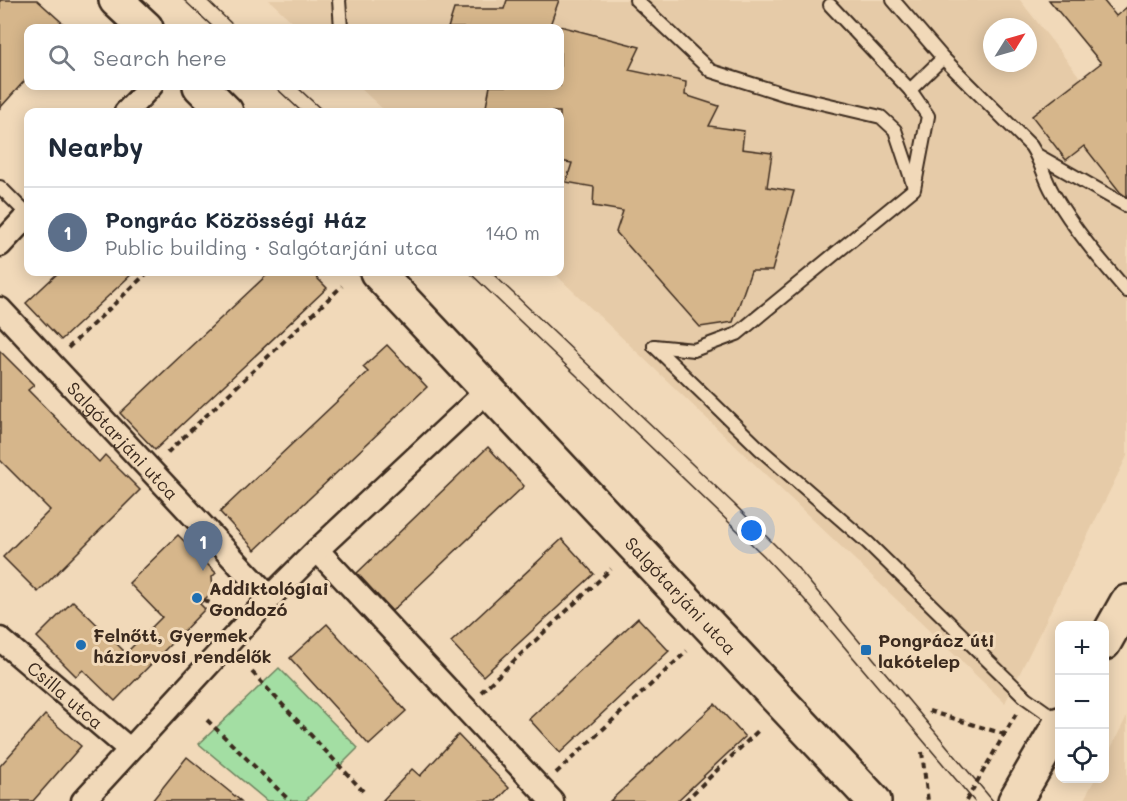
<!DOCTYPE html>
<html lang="en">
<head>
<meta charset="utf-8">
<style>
  body { margin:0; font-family:Mali,sans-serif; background:#f2f2f3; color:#1f2937 }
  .controls { position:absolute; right:18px; bottom:18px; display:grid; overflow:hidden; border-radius:12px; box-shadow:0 3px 15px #0003 }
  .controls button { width:54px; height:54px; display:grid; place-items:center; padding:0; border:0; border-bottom:2px solid #e0e1e3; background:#fff; color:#1f2937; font:30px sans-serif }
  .compass { position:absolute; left:983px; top:18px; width:54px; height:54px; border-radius:50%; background:#fff; box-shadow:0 3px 15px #0003; rotate:53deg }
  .you { position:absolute; left:752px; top:531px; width:21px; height:21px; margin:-15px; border:4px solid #fff; border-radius:50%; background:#1a73e8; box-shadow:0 0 0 9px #1a73e833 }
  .badge { display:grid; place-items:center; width:39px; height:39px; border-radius:50%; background:#d93025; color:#fff; font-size:20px; font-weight:700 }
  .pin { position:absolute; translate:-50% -50px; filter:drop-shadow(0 2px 3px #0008) }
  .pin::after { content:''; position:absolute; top:32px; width:21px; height:18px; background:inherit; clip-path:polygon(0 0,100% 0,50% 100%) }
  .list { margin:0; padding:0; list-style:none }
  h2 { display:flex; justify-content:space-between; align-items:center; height:78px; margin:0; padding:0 24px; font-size:26px }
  h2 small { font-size:20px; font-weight:400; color:#747a83 }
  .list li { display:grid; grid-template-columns:39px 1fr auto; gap:18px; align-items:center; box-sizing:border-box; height:90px; padding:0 24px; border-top:2px solid #e0e1e3 }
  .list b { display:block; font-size:22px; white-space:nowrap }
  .list p { margin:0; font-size:20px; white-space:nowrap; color:#747a83 }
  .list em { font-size:20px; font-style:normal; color:#747a83 }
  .icon { flex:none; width:33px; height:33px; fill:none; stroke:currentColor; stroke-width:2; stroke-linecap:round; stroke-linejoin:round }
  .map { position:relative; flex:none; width:1127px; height:801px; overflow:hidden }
  .search { position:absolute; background:#fff; box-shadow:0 3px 15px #0003; left:24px; top:24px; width:540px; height:66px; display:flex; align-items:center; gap:15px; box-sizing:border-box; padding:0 21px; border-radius:12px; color:#747a83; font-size:22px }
  .panel { position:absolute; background:#fff; box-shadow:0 3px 15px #0003; left:24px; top:108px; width:540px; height:168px; border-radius:12px }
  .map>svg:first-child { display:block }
</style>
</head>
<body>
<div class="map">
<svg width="1127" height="801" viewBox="0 0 1127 801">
  <rect width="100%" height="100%" fill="#f1d9b9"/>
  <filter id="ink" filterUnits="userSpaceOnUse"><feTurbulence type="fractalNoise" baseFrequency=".0167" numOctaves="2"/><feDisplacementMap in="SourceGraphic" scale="12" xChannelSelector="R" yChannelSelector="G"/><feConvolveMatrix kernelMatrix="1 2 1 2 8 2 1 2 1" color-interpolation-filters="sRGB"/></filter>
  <g filter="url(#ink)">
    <g fill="#e6cba8" fill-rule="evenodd">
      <path d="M269 0H1020L1127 138V456L1005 703 553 272H560V112H386L358 86H560V28H299ZM992 27H1028V63H992Z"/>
      <path d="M1127 716V801H1083L1095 779 1104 778 1105 760Z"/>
    </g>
    <path fill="#a3dea3" stroke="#6f8460" stroke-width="1.5" d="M279 668 358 748 305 801H267L199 744Z"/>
    <g fill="#d6b68b" stroke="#3b2a1e" stroke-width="1.5">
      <path d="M0 0H37L68 28H28V77L0 108Z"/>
      <path d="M507 0H559L549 28H448L454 9H504Z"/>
      <path d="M1049 0H1103L1116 16 1127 7V197L1120 192 1084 146 1066 160 1032 116 1101 63Z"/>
      <path d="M560 26 640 47 629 70 686 82 685 95 719 106 709 126 744 131 742 149 772 153 767 187 794 191 772 271H751L733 322 700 327 616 232 623 211 593 206 594 187 566 182 572 163 560 161V112H485L490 86H560Z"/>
      <path d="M59 272H134L61 340 26 303Z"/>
      <path d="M270 272H311L327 288 155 450 120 413Z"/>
      <path d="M387 345 427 387 255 550 220 512 368 372 363 367Z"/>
      <path d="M0 351 34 385 28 390 99 462 105 455 140 490 38 592 3 557 50 510 0 460Z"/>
      <path d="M488 447 524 486 392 611 357 573Z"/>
      <path d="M178 535 216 573 212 577 213 591 200 604 205 609 115 701 83 670 76 676 37 637 73 601 126 653 162 617 129 583Z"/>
      <path d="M562 539 594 574 483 676 451 642Z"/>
      <path d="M638 618 669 651 560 753 529 719Z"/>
      <path d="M327 624 406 711 369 745 290 658Z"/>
      <path d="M715 704 745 737 677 801H610Z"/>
      <path d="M45 715 81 746 33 801H0V766Z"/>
      <path d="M458 735 509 788 497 801H382L412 769 420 776Z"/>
      <path d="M187 757 241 801H152Z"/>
    </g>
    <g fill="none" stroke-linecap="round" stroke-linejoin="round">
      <defs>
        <g id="lane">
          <path d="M339 0 341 28"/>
          <path d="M636 0 711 71 787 95 881 117 895 130 914 187"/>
          <path d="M893 0 943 58 1031 146C1041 161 1044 178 1053 193 1074 229 1100 260 1127 291"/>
          <path d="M910 90 943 58"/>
          <path d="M1037 155 1127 206"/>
          <path d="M0 187 28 215"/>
          <path d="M654 346 760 449 868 543 1026 698 1060 722"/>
          <path d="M654 346 694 350 737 334 914 189 928 116 910 90 830 5"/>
        </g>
        <g id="street">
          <path d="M126 112 151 86"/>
          <path d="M0 245 28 215"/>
          <path id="s1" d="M0 309 270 598"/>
          <path d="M317 550 552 801"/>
          <path id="s2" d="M0 639 129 749"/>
          <path d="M83 801 278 589 317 550 489 389"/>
        </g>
        <g id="secondary">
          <path d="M116 0 146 28"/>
          <path d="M200 86 226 112"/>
          <path id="s3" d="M377 272 874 801"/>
          <path d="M1104 643 1127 602"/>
          <path d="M1015 801 1060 724"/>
        </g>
      </defs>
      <use href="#lane" stroke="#3b2a1e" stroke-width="16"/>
      <use href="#street" stroke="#3b2a1e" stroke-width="27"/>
      <use href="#secondary" stroke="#3b2a1e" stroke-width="38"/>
      <g stroke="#3b2a1e" stroke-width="4" stroke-dasharray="6 4.5" stroke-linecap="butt">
        <path d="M68 348 148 272"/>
        <path d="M167 453 342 286"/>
        <path d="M204 600 216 606"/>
        <path d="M252 672 363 791"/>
        <path d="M481 692 611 569"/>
        <path d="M929 711 1004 734"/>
        <path d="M207 720 290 801"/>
        <path d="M922 752 928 801"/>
        <path d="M556 773 687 651"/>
        <path d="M685 801 760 729"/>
        <path d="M966 801 1016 714"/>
      </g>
      <use href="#lane" stroke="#f1d9b9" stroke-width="12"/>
      <use href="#street" stroke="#f1d9b9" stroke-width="22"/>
      <use href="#secondary" stroke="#f1d9b9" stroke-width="33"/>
      <g stroke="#3b2a1e" stroke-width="1.5">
        <path d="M184 0 214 28"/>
        <path d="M207 0 236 28"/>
        <path d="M274 86 302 112"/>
        <path d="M296 86 324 112"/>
        <path d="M469 272 764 556 804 599 974 801"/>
        <path d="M491 272 734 504 796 566 993 801"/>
      </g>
    </g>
  </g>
  <g fill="#1f6fb2" stroke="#f1d9b9" stroke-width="2">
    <circle cx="197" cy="598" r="6"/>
    <circle cx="81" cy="645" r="6"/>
    <rect x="860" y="644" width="12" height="12" rx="3"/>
  </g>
  <g text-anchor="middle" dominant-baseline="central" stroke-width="6" stroke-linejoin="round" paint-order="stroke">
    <g font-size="18" fill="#3b2a1e" stroke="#f1d9b9">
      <text stroke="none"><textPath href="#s1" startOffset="180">Salgótarjáni utca</textPath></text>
      <text stroke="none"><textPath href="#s3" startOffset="444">Salgótarjáni utca</textPath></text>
      <text stroke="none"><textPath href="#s2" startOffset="86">Csilla utca</textPath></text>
    </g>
    <g font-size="18" font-weight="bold" fill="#3b2a1e" stroke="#f1d9b9" text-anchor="start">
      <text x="209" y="588">Addiktológiai<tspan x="209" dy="21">Gondozó</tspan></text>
      <text x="93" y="635">Felnőtt, Gyermek<tspan x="93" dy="21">háziorvosi rendelők</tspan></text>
      <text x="878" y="640">Pongrácz úti<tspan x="878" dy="21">lakótelep</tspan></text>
    </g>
  </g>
</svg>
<div class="controls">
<button>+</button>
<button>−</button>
<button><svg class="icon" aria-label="locate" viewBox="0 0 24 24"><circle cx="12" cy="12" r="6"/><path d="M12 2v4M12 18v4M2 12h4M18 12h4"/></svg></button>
</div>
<svg class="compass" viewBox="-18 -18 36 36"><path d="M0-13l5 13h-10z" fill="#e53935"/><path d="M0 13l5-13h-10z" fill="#747a83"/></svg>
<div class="you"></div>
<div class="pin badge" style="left:203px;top:571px;background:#5c6f8a">1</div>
<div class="search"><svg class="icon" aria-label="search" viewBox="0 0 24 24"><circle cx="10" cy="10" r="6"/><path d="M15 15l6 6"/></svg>Search here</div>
<section class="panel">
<h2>Nearby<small></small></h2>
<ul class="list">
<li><span class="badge" style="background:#5c6f8a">1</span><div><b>Pongrác Közösségi Ház</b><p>Public building · Salgótarjáni utca</p></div><em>140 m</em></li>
</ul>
</section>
</div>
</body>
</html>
